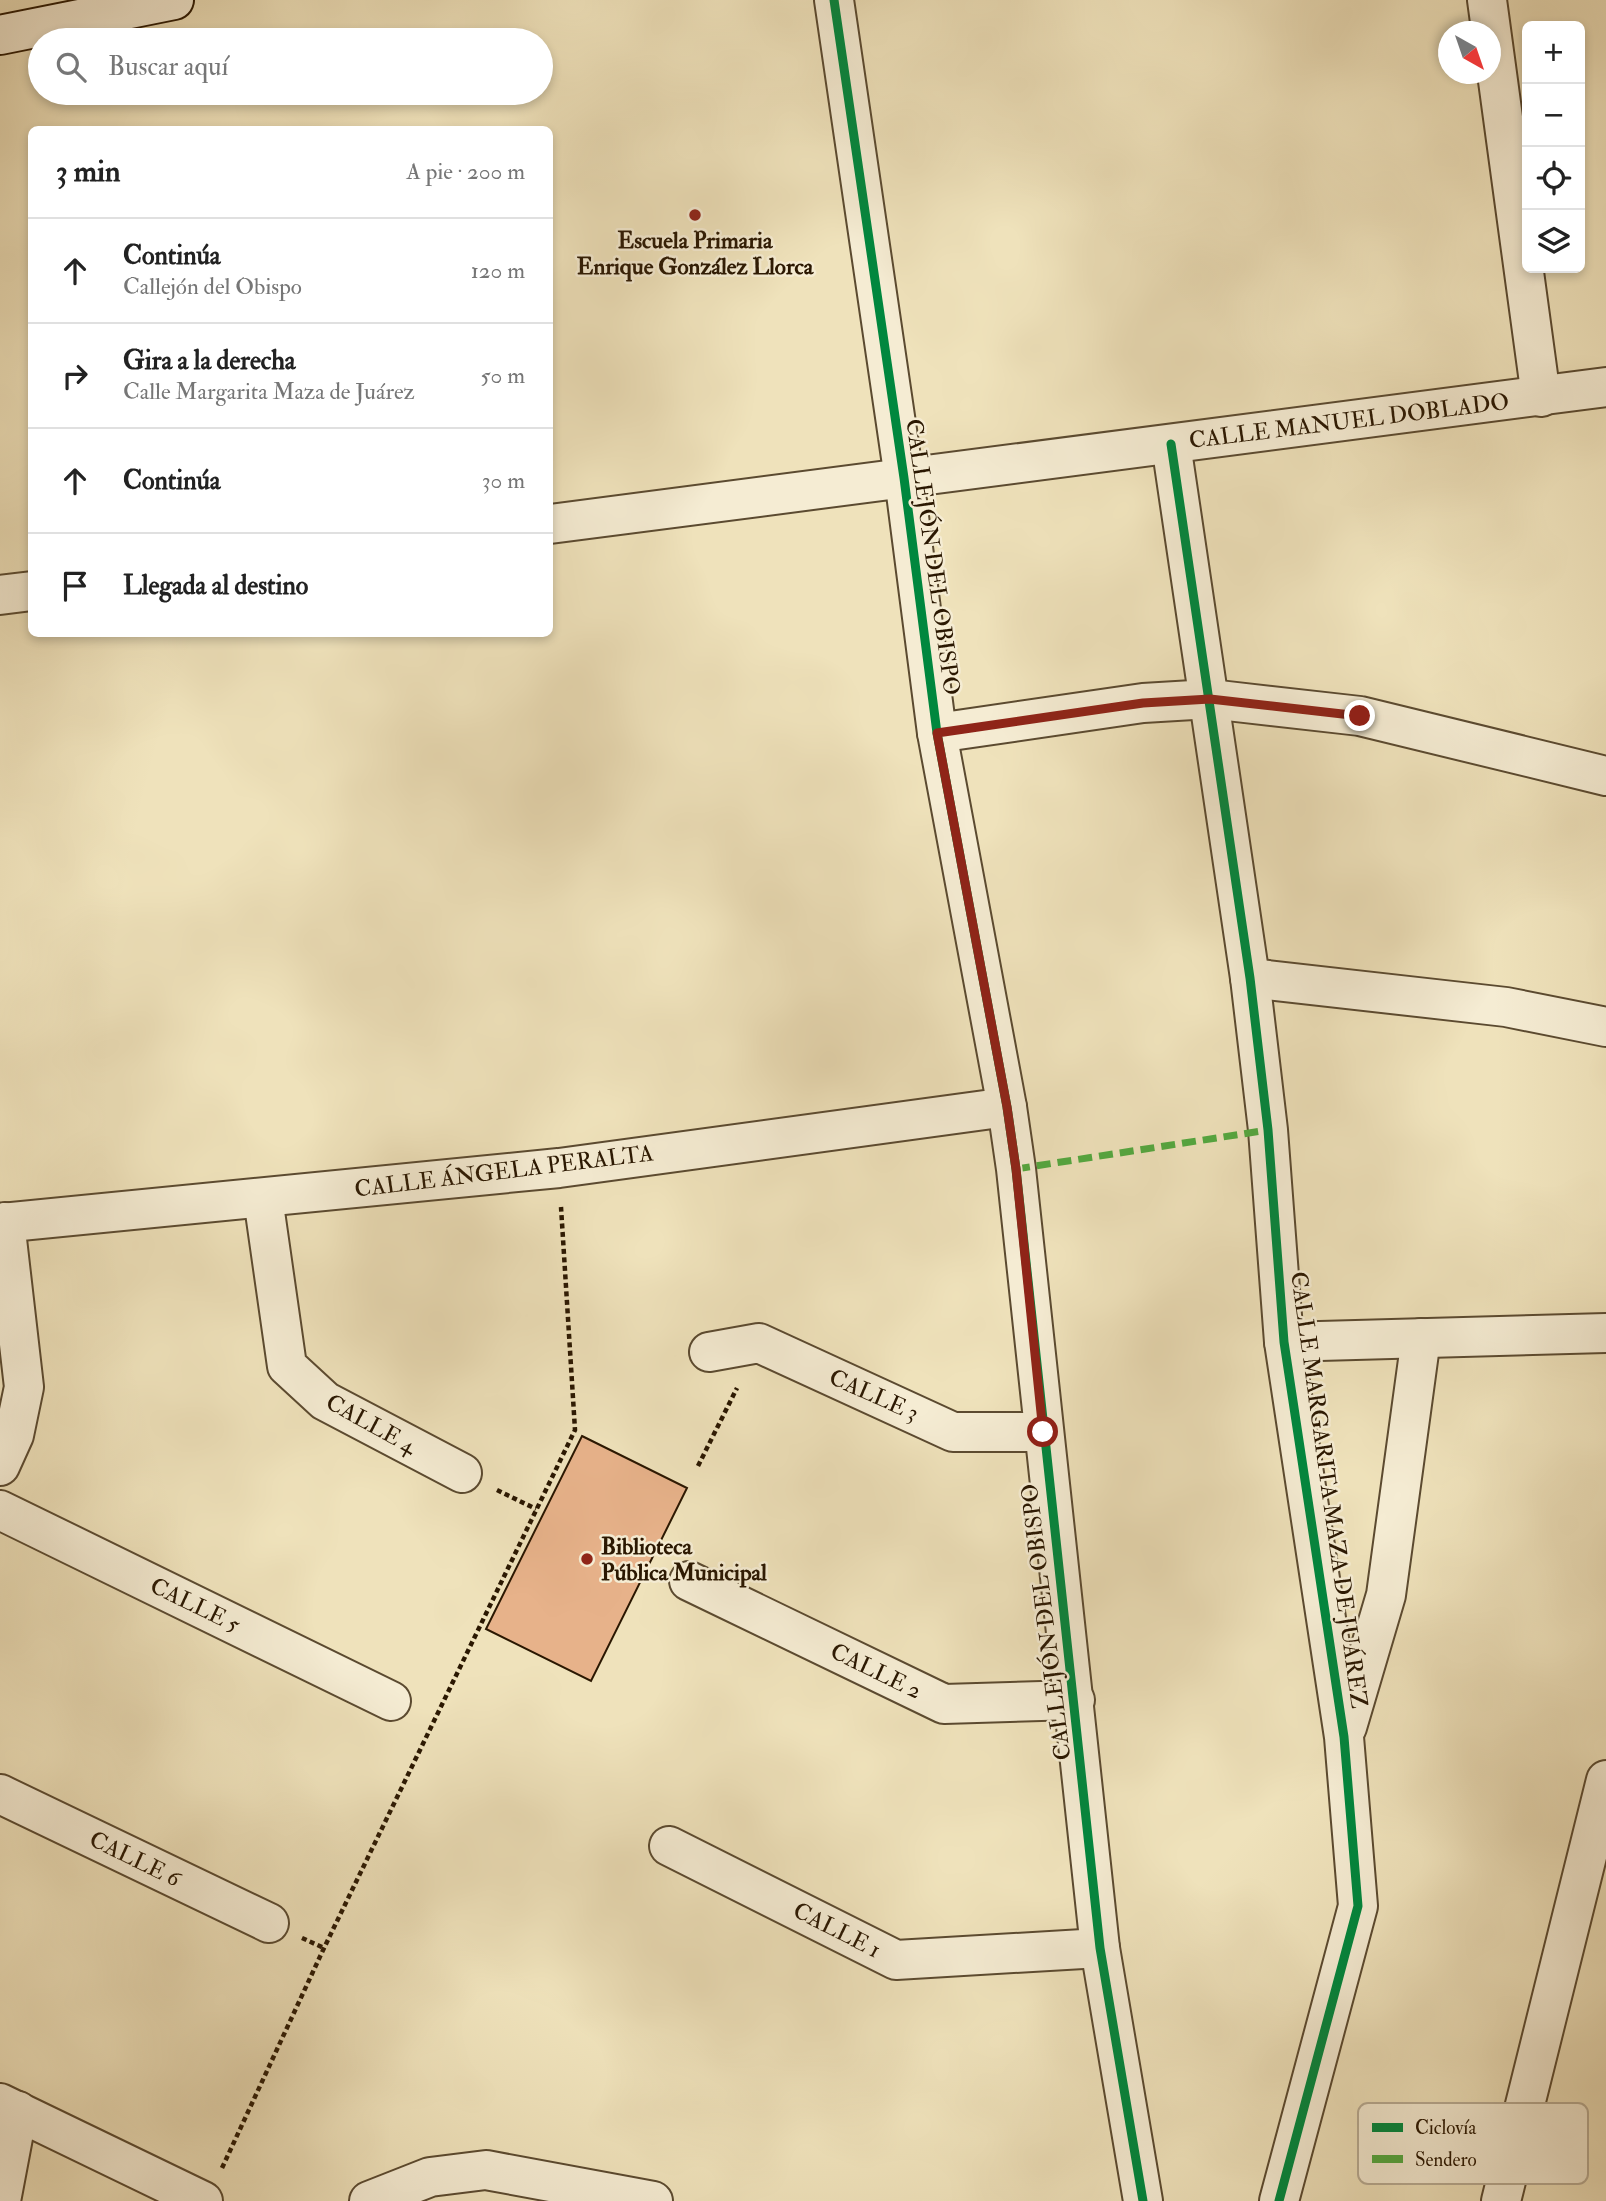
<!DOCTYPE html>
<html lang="es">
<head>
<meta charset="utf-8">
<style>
  body { margin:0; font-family:"IM FELL Double Pica",serif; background:#f2f2f2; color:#222 }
  .controls { position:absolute; right:21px; top:21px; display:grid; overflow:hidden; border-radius:10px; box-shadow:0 4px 10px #0003 }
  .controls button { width:63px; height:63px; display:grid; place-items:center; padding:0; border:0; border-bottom:2px solid #e0e0e0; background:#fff; color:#222; font:35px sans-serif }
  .compass { position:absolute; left:1438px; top:21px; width:63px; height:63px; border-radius:50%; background:#fff; box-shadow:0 4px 10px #0003; rotate:140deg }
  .stop { position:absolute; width:21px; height:21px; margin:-16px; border:5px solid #8f2418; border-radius:50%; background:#fff }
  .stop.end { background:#8f2418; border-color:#fff; box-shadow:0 2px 7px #0008 }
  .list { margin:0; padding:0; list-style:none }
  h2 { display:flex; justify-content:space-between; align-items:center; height:91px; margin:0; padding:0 28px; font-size:30px }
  h2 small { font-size:23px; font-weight:400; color:#767676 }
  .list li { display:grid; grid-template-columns:46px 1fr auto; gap:21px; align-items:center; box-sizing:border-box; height:105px; padding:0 28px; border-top:2px solid #e0e0e0 }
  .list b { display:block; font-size:26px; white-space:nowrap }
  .list p { margin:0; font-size:23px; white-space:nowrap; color:#767676 }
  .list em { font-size:23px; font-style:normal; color:#767676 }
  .icon { flex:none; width:38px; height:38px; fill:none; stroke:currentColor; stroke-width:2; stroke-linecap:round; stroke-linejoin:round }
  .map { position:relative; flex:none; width:1606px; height:2201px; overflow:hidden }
  .search { position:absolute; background:#fff; box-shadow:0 4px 10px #0003; left:28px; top:28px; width:525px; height:77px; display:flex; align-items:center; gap:18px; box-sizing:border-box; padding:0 24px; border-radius:38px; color:#767676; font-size:26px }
  .panel { position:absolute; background:#fff; box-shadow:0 4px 10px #0003; left:28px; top:126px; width:525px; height:511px; border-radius:10px }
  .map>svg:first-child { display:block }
</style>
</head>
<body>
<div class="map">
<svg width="1606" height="2201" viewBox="0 0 1606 2201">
  <rect width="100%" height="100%" fill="#efe2bb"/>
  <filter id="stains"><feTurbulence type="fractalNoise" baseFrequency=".00286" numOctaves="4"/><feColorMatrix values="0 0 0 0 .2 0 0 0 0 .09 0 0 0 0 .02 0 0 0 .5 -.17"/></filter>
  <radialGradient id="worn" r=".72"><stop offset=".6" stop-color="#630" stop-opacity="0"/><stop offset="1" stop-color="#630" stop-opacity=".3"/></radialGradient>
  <path fill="#e7b28a" stroke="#2a1701" stroke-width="2" d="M582 1436 687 1488 591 1681 486 1629Z"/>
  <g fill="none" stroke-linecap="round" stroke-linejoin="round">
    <defs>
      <g id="minor">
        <path d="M834 0 904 478 937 733 1007 1107 1016 1169 1100 1948 1143 2201"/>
        <path d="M1487 0 1541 397"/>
        <path d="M1171 444 1250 978 1268 1130 1284 1342 1344 1737 1358 1906 1279 2201"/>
        <path d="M550 524 1606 387"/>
        <path d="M0 595 32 591"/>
        <path d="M937 733 1143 703 1210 699 1360 716 1606 776"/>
        <path d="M1250 978 1506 1007 1606 1027"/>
        <path d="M263 1198 287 1366 325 1401 462 1473"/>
        <path d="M0 1223 559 1168 1007 1107"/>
        <path d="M1284 1342 1606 1333"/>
        <path d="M709 1352 759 1343 953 1432H1043"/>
        <path d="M0 1466 14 1435 24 1387 5 1222"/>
        <path d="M0 1510 391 1701"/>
        <path d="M689 1581 944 1704 1075 1700"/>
        <path d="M1347 1727 1386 1595 1421 1338"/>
        <path d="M0 1794 269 1923"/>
        <path d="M669 1846 896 1960 1100 1948"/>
        <path d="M0 2103 203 2201"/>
        <path d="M1 2201 18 2111"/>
        <path d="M369 2201 430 2177 486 2170 653 2201"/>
        <path d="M1501 2201 1606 1780"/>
      </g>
      <path id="secondary" d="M0 35 174 0"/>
    </defs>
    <use href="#minor" stroke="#5b4a30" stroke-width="42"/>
    <use href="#secondary" stroke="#2a1701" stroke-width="42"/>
    <g stroke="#2a1701" stroke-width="4.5" stroke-dasharray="5 3.5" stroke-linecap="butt">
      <path d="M698 1466 737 1388"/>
      <path d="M497 1490 536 1509"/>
      <path d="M302 1938 324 1948"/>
      <path d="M222 2168 324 1948 575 1430 561 1207"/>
    </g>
    <use href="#minor" stroke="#f5ecd3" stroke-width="38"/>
    <use href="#secondary" stroke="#f5ecd3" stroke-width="38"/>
    <path stroke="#53a940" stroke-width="7" stroke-dasharray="14 7" stroke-linecap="butt" d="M1016 1169 1268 1130"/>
    <defs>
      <g id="cycleway">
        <path d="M834 0 904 478 937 733 1007 1107 1016 1169 1100 1948 1143 2201"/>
        <path d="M1171 444 1250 978 1268 1130 1284 1342 1344 1737 1358 1906 1279 2201"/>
      </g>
    </defs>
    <use href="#cycleway" stroke="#f5ecd3" stroke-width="13"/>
    <use href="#cycleway" stroke="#00873e" stroke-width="9"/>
  </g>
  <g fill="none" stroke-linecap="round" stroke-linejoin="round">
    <path stroke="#8f2418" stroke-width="9" d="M1043 1432 1016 1169 1007 1107 937 733 1143 703 1210 699 1360 716"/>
  </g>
  <g fill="#8f2418" stroke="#f5ecd3" stroke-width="2.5">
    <circle cx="695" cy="215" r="7"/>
    <circle cx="587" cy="1559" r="7"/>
  </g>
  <g text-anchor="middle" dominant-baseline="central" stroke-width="5" stroke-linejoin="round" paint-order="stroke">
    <g font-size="23" font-weight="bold" fill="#2a1701" stroke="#f5ecd3">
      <text x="695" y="240">Escuela Primaria<tspan x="695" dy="26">Enrique González Llorca</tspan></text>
      <text x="601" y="1546" text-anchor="start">Biblioteca<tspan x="601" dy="26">Pública Municipal</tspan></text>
    </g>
    <g font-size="23" fill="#2a1701" stroke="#f5ecd3">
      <text transform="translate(1349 421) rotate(-7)">CALLE MANUEL DOBLADO</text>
      <text transform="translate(933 557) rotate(82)">CALLEJÓN DEL OBISPO</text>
      <text transform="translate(504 1171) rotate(-7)">CALLE ÁNGELA PERALTA</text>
      <text transform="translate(874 1395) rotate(24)">CALLE 3</text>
      <text transform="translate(371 1424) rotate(29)">CALLE 4</text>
      <text transform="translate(1329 1490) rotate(82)">CALLE MARGARITA MAZA DE JUÁREZ</text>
      <text transform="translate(195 1605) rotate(26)">CALLE 5</text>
      <text transform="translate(1046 1622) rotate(-97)">CALLEJÓN DEL OBISPO</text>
      <text transform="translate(876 1671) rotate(26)">CALLE 2</text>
      <text transform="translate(135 1859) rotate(26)">CALLE 6</text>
      <text transform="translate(837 1930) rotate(27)">CALLE 1</text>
    </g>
  </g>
  <rect x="1358" y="2103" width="230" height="81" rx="10" fill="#f5ecd3" stroke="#b8ac94" stroke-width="2"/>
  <rect x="1372" y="2123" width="31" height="9" fill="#00873e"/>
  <rect x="1372" y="2155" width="31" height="8" fill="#53a940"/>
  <g font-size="19" fill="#2a1701">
    <text x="1415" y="2134">Ciclovía</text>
    <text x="1415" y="2166">Sendero</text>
  </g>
  <rect width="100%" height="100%" filter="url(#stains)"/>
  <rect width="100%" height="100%" fill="url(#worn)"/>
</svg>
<div class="controls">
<button>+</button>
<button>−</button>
<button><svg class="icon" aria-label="locate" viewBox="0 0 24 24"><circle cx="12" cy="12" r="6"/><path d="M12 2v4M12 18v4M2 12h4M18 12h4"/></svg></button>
<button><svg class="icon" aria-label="layers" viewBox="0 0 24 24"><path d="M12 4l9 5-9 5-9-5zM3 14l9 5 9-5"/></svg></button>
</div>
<svg class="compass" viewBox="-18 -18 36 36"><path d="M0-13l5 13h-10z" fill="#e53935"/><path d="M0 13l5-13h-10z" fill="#767676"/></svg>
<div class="stop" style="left:1043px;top:1432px"></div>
<div class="stop end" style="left:1360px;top:716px"></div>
<div class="search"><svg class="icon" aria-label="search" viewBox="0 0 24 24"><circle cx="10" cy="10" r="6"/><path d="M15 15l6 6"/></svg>Buscar aquí</div>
<section class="panel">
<h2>3 min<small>A pie · 200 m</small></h2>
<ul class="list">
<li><svg class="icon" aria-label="ahead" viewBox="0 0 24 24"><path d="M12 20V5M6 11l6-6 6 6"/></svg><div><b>Continúa</b><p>Callejón del Obispo</p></div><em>120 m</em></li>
<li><svg class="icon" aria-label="right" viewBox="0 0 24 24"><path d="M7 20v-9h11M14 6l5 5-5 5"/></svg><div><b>Gira a la derecha</b><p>Calle Margarita Maza de Juárez</p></div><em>50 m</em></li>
<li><svg class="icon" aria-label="ahead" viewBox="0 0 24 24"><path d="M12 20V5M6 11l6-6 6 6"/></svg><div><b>Continúa</b></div><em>30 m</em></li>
<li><svg class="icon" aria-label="arrive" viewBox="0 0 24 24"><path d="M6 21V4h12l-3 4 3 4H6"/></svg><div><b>Llegada al destino</b></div></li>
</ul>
</section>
</div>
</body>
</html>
